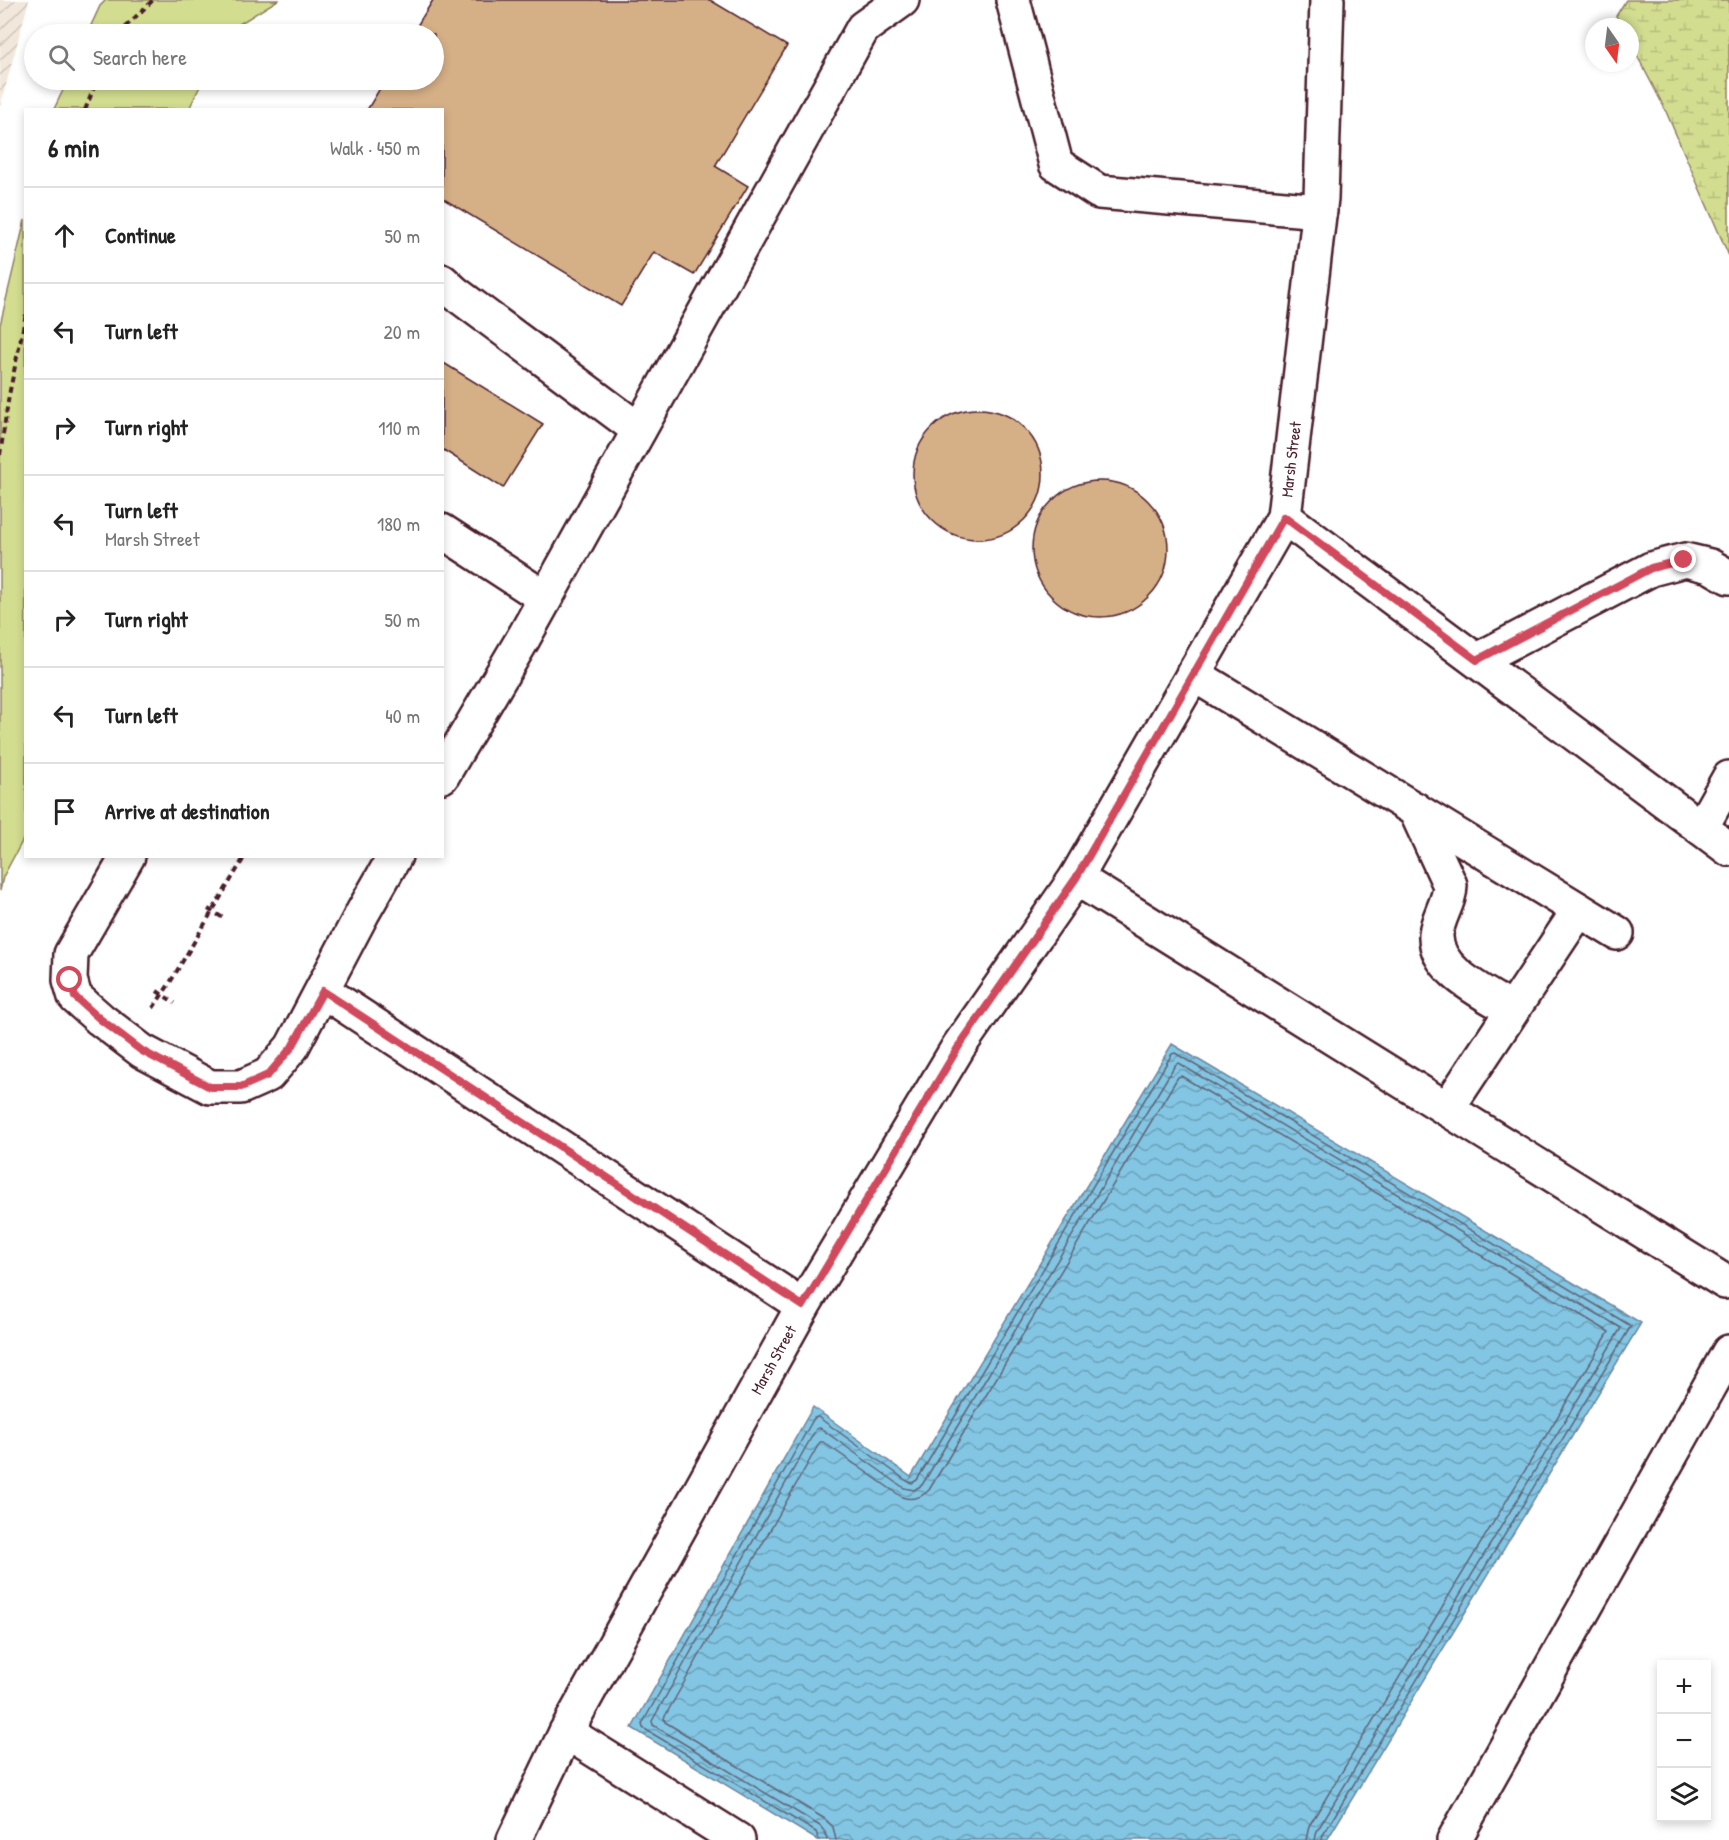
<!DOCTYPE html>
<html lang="en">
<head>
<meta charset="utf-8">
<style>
  body { margin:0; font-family:"Patrick Hand",sans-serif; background:#f2f2f2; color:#222 }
  .controls { position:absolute; right:18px; bottom:18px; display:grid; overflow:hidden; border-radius:0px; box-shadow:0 3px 9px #0003 }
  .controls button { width:54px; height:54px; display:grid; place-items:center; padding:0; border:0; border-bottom:2px solid #e0e0e0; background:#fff; color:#222; font:30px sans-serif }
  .compass { position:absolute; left:1585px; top:18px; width:54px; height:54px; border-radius:50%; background:#fff; box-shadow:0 3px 9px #0003; rotate:166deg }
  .stop { position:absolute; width:18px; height:18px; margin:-14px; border:4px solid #d1495b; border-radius:50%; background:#fff }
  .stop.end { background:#d1495b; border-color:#fff; box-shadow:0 2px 6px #0008 }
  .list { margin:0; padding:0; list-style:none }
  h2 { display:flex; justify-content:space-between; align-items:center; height:78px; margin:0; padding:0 24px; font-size:26px }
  h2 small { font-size:20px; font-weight:400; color:#767676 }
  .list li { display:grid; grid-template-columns:39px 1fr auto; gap:18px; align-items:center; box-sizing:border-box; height:96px; padding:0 24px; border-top:2px solid #e0e0e0 }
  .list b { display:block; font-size:22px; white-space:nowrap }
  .list p { margin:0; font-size:20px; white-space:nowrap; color:#767676 }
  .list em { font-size:20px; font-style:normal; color:#767676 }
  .icon { flex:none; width:33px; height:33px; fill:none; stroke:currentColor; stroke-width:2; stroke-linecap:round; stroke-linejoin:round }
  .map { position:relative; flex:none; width:1729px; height:1840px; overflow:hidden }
  .search { position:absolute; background:#fff; box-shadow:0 3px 9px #0003; left:24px; top:24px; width:420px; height:66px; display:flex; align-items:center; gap:15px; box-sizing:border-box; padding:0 21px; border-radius:33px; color:#767676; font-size:22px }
  .panel { position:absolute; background:#fff; box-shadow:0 3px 9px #0003; left:24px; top:108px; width:420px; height:750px; border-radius:0px }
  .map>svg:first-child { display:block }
</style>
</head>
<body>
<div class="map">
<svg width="1729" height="1840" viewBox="0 0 1729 1840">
  <defs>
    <pattern id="industrial-furrows" width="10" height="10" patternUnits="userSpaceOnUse" patternTransform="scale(1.5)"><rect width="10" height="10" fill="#f2e7db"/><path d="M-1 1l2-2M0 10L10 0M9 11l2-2" fill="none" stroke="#d1c6bc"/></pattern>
    <pattern id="wetland-marsh" width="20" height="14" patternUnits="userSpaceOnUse" patternTransform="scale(1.5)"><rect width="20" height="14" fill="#d2dd90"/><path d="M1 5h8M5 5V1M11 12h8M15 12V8" fill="none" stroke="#b6bd7c"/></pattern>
    <pattern id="water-waves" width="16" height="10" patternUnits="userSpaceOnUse" patternTransform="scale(1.5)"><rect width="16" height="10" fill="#82c6e3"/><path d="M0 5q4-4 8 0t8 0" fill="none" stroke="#6ca0b8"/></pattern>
  </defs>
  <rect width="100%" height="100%" fill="#fff"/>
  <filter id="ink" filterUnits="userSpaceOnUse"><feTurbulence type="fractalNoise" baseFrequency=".0167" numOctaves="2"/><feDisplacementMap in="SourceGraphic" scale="12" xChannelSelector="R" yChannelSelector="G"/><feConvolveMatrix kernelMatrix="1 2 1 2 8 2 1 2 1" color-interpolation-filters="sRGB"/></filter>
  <g filter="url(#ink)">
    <path fill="url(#industrial-furrows)" d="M0 0H29L0 107Z"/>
    <g fill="#d2dd90" stroke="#8e7e5e" stroke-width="1.5">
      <path d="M106 0H278L223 34H87L100 6Z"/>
      <path d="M68 80H203L189 109H54Z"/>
      <path d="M25 220 26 834 3 877 0 891V325Z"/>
    </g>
    <path fill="url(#wetland-marsh)" stroke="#8e7e5e" stroke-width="1.5" d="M1626 0H1729V256L1664 107 1630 42V27H1622L1616 16Z"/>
    <path fill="url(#water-waves)" stroke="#6c8399" stroke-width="1.5" d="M1172 1044 1641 1323 1327 1840H817L632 1728 813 1407 911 1477Z"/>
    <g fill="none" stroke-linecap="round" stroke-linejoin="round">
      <g stroke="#606275" stroke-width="1.5">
        <path d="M819 1840 816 1832 643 1728 642 1724 814 1418 818 1417 907 1481 912 1483 917 1480 1172 1054 1175 1053 1631 1326 1323 1835 1322 1840"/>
        <path d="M827 1840 825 1832 820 1826 653 1725 652 1721 816 1429 820 1428 904 1488 914 1490 922 1485 1175 1065 1178 1063 1621 1328 1317 1831 1315 1840"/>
        <path d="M836 1840 833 1827 825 1819 665 1722 664 1718 820 1442H823L902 1497C913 1501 921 1498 929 1490L1178 1077 1181 1076 1609 1332 1309 1826 1306 1840"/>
      </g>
    </g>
    <g fill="#d5af86" stroke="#4a1f2b" stroke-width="1.5">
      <path d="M433 0H710L787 46 715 166 748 186 694 275 654 252 621 306 442 198V110H367L385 80H434V34H412Z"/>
      <path d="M442 362 543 424 503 488 442 449Z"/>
      <circle cx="978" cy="474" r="65"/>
      <circle cx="1100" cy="549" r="68"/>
    </g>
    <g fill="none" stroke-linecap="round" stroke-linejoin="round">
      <defs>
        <g id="minor">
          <path d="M1013 0 1056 164 1099 192 1320 211"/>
          <path d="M442 281 455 293 639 430"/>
          <path d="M1284 517 1729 849"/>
          <path d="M442 531 545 598"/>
          <path d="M1477 660 1651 569 1685 560 1710 566 1729 577"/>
          <path d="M1193 674 1617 933"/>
          <path d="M442 776 524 637 863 28 902 0"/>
          <path d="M1415 809 1450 885C1450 902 1438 916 1436 934 1434 971 1485 993 1512 1010"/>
          <path d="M1701 828 1729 778"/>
          <path d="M128 856 71 954 70 980 75 997 100 1019 142 1051 210 1087H241L268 1075 292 1047 363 912 395 856"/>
          <path d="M1076 878 1725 1282"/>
          <path d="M323 991 803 1306"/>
          <path d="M1447 1109 1579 910"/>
          <path d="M566 1732 738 1840"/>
          <path id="s1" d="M514 1840 566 1732 803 1306 959 1046 1076 878 1284 517 1321 198 1327 0"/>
          <path d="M1454 1840 1729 1352"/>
        </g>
      </defs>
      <use href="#minor" stroke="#4a1f2b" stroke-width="38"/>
      <g stroke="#4a1f2b" stroke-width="4" stroke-dasharray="6 4.5" stroke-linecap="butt">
        <path d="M118 34 153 0"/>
        <path d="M85 110 97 80"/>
        <path d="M0 455 9 395 26 314"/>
        <path d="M208 909 225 919"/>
        <path d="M157 991 175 1003"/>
        <path d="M153 1008 168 986 245 856"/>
      </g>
      <use href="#minor" stroke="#fff" stroke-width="33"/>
    </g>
  </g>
  <g fill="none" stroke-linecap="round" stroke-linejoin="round" filter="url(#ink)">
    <path stroke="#d1495b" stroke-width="8" d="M70 980 75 997 100 1019 142 1051 210 1087H241L268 1075 292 1047 323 991 803 1306 959 1046 1076 878 1284 517 1477 660 1651 568 1684 560"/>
  </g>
  <g text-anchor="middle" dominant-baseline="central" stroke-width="6" stroke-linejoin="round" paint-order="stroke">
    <g font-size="16" fill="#4a1f2b" stroke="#fff">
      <text stroke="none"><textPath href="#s1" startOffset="1590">Marsh Street</textPath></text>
      <text stroke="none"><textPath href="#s1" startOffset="546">Marsh Street</textPath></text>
    </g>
  </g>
</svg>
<div class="controls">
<button>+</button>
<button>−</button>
<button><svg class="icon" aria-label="layers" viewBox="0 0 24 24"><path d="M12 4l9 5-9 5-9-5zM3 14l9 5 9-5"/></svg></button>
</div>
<svg class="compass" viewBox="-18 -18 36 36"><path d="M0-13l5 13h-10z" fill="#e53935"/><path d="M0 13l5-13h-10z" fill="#767676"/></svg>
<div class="stop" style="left:70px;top:980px"></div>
<div class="stop end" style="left:1684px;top:560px"></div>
<div class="search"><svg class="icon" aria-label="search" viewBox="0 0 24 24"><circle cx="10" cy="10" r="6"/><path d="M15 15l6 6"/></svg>Search here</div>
<section class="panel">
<h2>6 min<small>Walk · 450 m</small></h2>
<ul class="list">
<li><svg class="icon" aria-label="ahead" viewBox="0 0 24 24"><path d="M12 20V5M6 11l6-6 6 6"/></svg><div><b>Continue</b></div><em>50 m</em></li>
<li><svg class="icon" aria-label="left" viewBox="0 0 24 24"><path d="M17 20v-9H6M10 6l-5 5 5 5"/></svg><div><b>Turn left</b></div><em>20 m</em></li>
<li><svg class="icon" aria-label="right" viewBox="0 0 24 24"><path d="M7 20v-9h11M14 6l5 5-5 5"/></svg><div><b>Turn right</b></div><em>110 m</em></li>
<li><svg class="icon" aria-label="left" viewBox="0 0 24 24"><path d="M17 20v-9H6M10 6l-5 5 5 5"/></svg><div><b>Turn left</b><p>Marsh Street</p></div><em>180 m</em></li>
<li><svg class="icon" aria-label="right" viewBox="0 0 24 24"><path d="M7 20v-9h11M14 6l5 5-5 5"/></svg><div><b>Turn right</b></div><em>50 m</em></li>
<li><svg class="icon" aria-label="left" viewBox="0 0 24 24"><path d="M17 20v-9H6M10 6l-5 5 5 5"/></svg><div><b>Turn left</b></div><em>40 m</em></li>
<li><svg class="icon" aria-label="arrive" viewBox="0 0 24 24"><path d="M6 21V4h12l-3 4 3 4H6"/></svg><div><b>Arrive at destination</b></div></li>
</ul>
</section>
</div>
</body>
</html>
